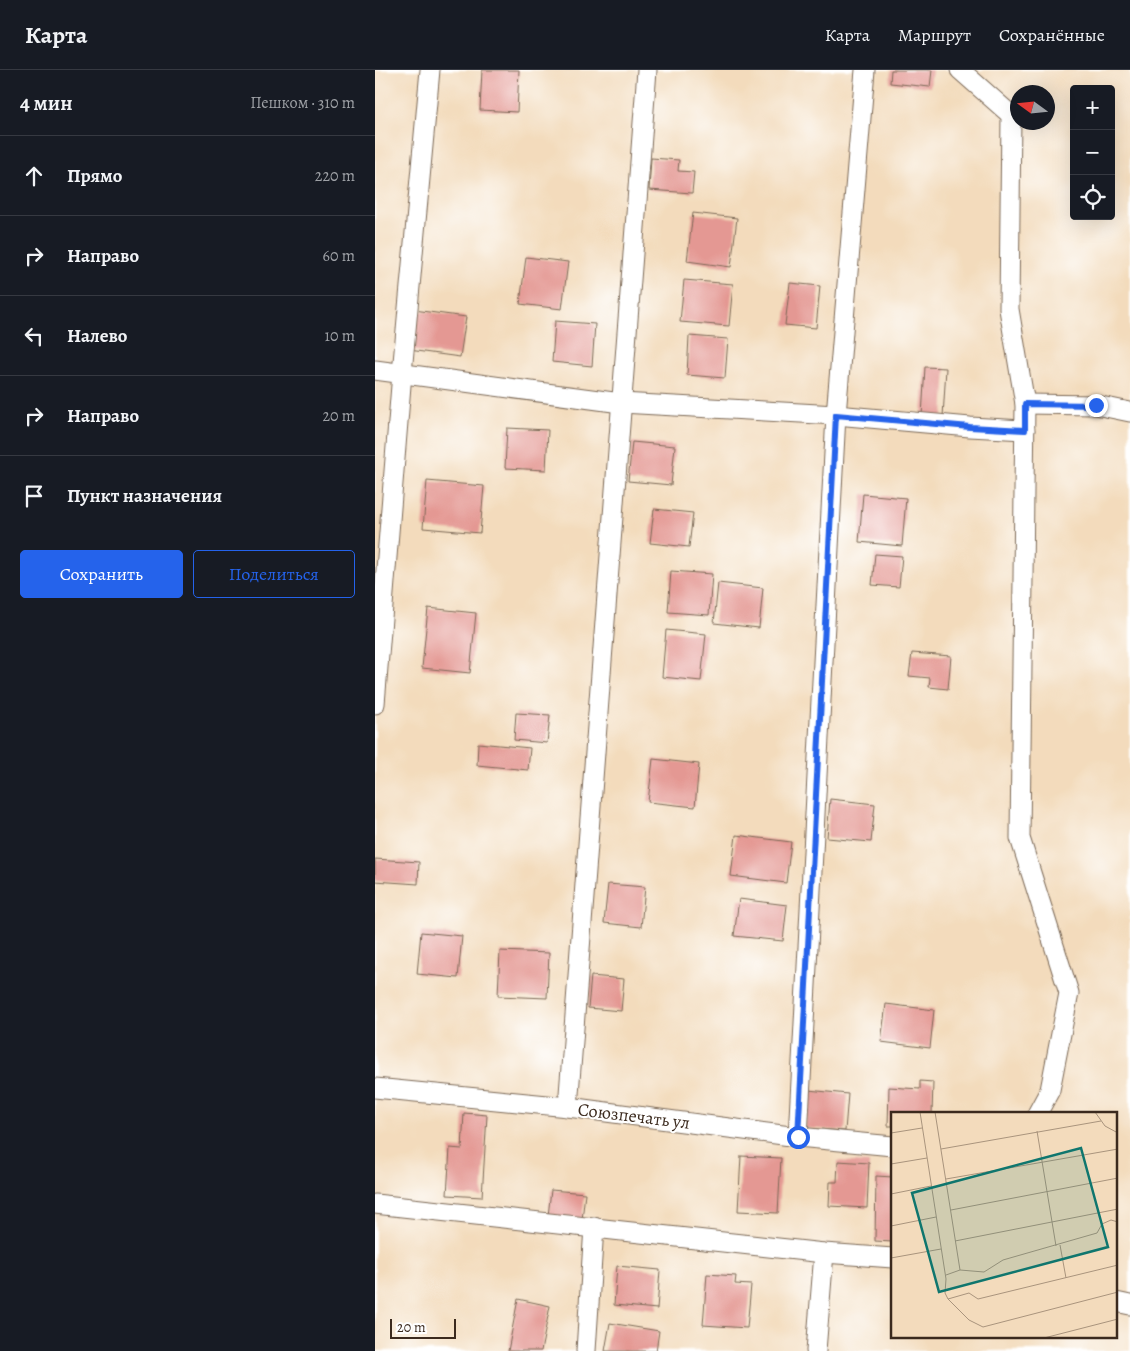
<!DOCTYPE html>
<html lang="ru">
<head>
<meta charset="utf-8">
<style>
  body { margin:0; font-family:Alegreya,serif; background:#20242c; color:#f1f3f6 }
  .controls { position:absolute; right:15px; top:15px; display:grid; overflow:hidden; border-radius:5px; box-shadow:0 5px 20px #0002 }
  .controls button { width:45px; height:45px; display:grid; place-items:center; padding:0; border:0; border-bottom:1px solid #363941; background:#171b24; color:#f1f3f6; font:25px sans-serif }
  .compass { position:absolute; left:635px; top:15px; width:45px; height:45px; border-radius:50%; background:#171b24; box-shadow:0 5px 20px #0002; rotate:285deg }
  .scale { position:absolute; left:15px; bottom:12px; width:66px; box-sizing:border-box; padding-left:5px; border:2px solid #3b2a1e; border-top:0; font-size:14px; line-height:18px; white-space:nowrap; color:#3b2a1e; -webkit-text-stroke:4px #fff; paint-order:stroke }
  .stop { position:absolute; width:15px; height:15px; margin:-11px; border:4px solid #2563eb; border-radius:50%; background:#fff }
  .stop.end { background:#2563eb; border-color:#fff; box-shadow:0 1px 5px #0008 }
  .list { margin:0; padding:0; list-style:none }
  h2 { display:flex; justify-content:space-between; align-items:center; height:65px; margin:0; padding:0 20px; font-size:21px }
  h2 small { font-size:16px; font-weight:400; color:#9ea1a6 }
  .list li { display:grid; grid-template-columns:32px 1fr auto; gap:15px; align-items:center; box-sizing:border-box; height:80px; padding:0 20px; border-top:1px solid #363941 }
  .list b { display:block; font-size:19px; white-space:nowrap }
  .list em { font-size:16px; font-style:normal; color:#9ea1a6 }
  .actions { display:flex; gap:10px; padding:15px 20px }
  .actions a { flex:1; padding:11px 0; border:1px solid #2563eb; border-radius:5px; text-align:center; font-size:18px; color:#2563eb }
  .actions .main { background:#2563eb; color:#fff }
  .icon { flex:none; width:28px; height:28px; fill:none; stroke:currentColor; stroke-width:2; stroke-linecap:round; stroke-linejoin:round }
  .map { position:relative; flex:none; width:755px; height:1281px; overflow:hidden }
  header { display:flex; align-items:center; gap:30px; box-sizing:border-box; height:70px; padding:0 25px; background:#171b24; border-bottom:1px solid #363941 }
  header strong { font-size:24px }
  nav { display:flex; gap:28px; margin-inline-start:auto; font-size:18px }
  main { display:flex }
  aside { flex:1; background:#171b24 }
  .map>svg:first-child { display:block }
</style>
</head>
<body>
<header>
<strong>Карта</strong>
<nav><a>Карта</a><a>Маршрут</a><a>Сохранённые</a></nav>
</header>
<main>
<aside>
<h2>4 мин<small>Пешком · 310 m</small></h2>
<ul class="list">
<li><svg class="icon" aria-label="ahead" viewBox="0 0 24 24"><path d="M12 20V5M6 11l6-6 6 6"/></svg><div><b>Прямо</b></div><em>220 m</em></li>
<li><svg class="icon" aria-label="right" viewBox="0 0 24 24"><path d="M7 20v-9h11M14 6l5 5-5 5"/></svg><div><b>Направо</b></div><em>60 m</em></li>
<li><svg class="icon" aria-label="left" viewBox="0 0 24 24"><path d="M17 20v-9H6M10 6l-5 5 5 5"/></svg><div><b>Налево</b></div><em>10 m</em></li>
<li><svg class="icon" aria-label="right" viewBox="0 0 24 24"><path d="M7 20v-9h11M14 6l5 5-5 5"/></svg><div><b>Направо</b></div><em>20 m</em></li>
<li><svg class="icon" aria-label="arrive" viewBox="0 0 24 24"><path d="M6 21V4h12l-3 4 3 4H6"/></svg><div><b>Пункт назначения</b></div></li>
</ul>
<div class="actions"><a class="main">Сохранить</a><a>Поделиться</a></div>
</aside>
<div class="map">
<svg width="755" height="1281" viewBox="0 0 755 1281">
  <rect width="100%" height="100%" fill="#fff"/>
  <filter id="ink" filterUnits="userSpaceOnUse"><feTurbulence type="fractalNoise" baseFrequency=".02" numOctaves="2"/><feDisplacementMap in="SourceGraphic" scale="10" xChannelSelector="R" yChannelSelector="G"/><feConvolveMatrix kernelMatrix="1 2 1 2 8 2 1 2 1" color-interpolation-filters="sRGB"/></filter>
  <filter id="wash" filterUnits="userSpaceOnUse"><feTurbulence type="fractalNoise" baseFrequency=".0096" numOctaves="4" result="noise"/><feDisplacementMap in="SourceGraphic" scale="20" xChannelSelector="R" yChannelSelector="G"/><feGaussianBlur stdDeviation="1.12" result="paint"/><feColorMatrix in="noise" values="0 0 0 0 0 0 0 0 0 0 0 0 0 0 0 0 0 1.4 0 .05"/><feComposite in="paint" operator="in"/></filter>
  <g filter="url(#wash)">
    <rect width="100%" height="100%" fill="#f3dbbc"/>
    <g id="blocks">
      <g fill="#e49893">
        <path d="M107 0H144L142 42 105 40Z"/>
        <path d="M516 0H557L555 17 515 13Z"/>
        <path d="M276 88 304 90 303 101 319 102 317 123 274 120Z"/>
        <path d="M318 143 362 148 356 197 312 191Z"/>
        <path d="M151 187 193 192 187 239 145 234Z"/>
        <path d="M309 210 358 214 354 256 305 252Z"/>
        <path d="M415 213 445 216 441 258 410 255Z"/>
        <path d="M39 240 91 247 85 287 34 280Z"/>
        <path d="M180 251 220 254 217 296 177 292Z"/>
        <path d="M314 266 353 269 350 308 312 305Z"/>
        <path d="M550 297 571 298 568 347 547 346Z"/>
        <path d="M132 358 173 360 171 400 130 398Z"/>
        <path d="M257 372 300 376 296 415 253 411Z"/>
        <path d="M52 411 109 416 105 463 48 458Z"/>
        <path d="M488 424 531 428 527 476 484 472Z"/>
        <path d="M279 439 318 443 314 477 275 473Z"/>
        <path d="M500 484 527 486 524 517 497 515Z"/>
        <path d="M296 501 337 504 334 545 293 542Z"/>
        <path d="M343 513 388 518 384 558 339 553Z"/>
        <path d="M53 538 101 543 95 603 47 598Z"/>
        <path d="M291 560 331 564 326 611 287 607Z"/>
        <path d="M537 583 576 586 573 619 554 617 555 608 534 606Z"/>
        <path d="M141 643 175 645 172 673 139 670Z"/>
        <path d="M103 673 155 678 153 700 102 695Z"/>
        <path d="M278 689 324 694 320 737 273 732Z"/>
        <path d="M455 729 500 734 496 772 452 768Z"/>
        <path d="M361 765 416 772 411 813 356 806Z"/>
        <path d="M0 789 44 792 43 814 0 811Z"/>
        <path d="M233 814 270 817 266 857 229 853Z"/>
        <path d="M364 829 412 835 408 871 359 866Z"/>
        <path d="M46 862 87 866 83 908 42 904Z"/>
        <path d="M125 881 174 883 172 928 123 926Z"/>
        <path d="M216 906 249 909 246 941 213 938Z"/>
        <path d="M511 934 559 940 555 978 506 972Z"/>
        <path d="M545 1011 558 1012 557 1044H518V1056H513L514 1017 545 1019Z"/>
        <path d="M433 1020 473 1024 470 1061 430 1058Z"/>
        <path d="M89 1043 112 1045 107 1127 72 1125 75 1078 87 1079Z"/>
        <path d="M366 1086 406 1088 403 1143 363 1141Z"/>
        <path d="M463 1091 494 1093 492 1138 454 1136 455 1112H462Z"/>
        <path d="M501 1106 518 1107V1172L500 1171Z"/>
        <path d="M176 1120 210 1123 207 1150 173 1146Z"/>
        <path d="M242 1196 285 1200 282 1239 239 1235Z"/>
        <path d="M332 1204 361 1206 360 1214 376 1215 372 1258 328 1255Z"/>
        <path d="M143 1229 175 1236 166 1281H133Z"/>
        <path d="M235 1253 284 1261 281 1281H230Z"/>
      </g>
    </g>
  </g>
  <g filter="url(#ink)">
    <use href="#blocks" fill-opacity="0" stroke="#7b6855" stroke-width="1"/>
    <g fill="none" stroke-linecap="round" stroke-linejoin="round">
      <defs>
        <g id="street">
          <path d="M585 0 636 45 634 239 650 334 645 768 694 923 675 1020 662 1044"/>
          <path d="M0 300 246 333 461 345 595 357 650 360"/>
          <path d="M650 334 721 335 755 342"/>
          <path d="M0 634 27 303 55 0"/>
          <path d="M0 1018 193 1037 423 1067 518 1076"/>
          <path d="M193 1037 272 0"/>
          <path d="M423 1067 461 345 490 0"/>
          <path d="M0 1134 449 1183 518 1188"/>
          <path d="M741 1232 755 1235"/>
          <path d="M211 1281 219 1157"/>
          <path d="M441 1281 449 1183"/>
        </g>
      </defs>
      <use href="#street" stroke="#7b6855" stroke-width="21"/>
      <use href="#street" stroke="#fff" stroke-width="19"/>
    </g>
  </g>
  <g fill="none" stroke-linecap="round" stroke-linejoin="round" filter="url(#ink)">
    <path stroke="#2563eb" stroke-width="6" d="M423 1067 461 345 595 357 650 360V334L721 335"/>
  </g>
  <g text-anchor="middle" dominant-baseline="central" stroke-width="4" stroke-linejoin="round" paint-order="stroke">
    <g font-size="18" fill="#3b2a1e" stroke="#fff">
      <text transform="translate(259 1046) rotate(7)">Союзпечать ул</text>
    </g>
  </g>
  <g transform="translate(516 1042)">
    <rect width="226" height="226" fill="#f3dbbc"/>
    <path fill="none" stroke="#a9947d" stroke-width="1" d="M29 0 55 167 54 181 57 187 78 181 87 187 227 153M44 0 69 158M204 0 214 14 227 21M146 19 165 134M0 21 31 16M50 37 210 9M0 52 36 46M55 67 227 37M0 82 40 74M60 98 227 66M0 114 45 105M64 129 227 97M169 133 175 166M0 146 50 137M55 163 69 158 93 160 112 148 206 121 211 112 220 108 227 110M57 187 78 208 92 215 227 180M153 226 227 207"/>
    <path fill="#0f766e" fill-opacity="0.15" stroke="#0f766e" stroke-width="2.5" d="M190 36 217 135 48 180 21 81Z"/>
    <rect width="226" height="226" fill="none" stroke="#3b2a1e" stroke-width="2.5"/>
  </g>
</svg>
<div class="controls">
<button>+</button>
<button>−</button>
<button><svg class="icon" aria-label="locate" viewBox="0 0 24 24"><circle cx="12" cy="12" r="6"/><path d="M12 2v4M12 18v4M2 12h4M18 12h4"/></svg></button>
</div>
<svg class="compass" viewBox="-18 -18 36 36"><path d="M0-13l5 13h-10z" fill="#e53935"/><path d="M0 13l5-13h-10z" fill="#9ea1a6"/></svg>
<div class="scale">20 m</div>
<div class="stop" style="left:423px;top:1067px"></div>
<div class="stop end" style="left:721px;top:335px"></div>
</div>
</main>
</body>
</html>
